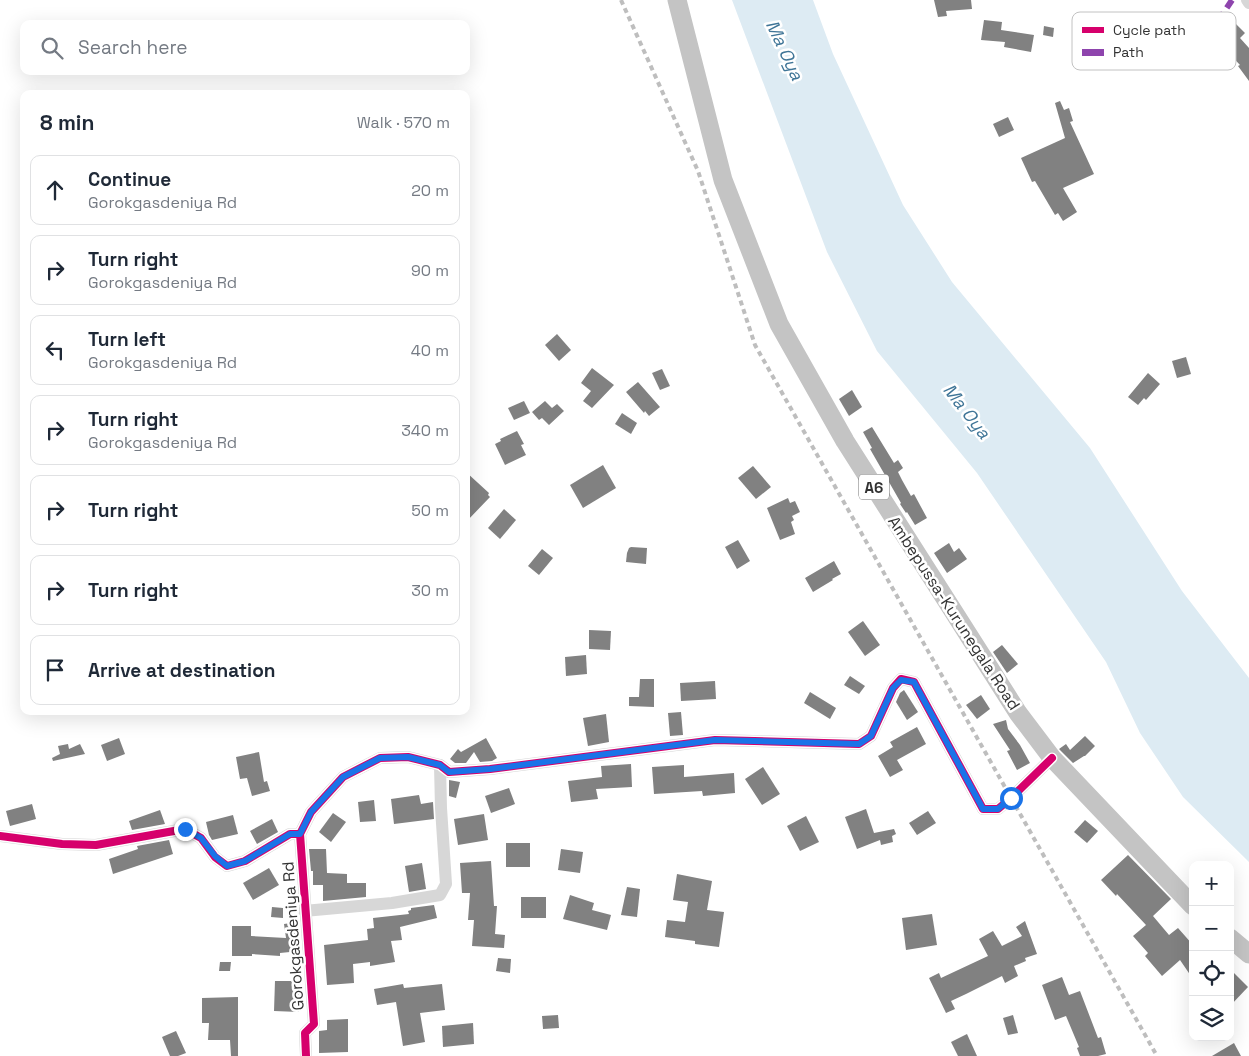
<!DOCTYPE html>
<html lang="en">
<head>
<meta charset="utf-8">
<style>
  body { margin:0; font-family:"Space Grotesk",sans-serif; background:#f2f2f3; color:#1f2937 }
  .controls { position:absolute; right:15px; bottom:15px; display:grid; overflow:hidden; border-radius:10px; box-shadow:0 5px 20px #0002 }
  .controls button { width:45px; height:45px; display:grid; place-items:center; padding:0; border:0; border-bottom:1px solid #e0e1e3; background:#fff; color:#1f2937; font:25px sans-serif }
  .stop { position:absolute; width:15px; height:15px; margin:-11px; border:4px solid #1a73e8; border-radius:50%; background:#fff }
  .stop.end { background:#1a73e8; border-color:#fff; box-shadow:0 1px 5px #0008 }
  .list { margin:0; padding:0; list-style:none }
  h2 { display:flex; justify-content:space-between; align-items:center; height:65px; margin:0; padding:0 20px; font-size:21px }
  h2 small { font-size:16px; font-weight:400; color:#747a83 }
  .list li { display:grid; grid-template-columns:32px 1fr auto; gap:15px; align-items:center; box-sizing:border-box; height:70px; margin:0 10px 10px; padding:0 10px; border:1px solid #e0e1e3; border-radius:10px }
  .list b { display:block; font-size:19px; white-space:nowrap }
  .list p { margin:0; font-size:16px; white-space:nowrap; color:#747a83 }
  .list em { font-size:16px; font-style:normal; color:#747a83 }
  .icon { flex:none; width:28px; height:28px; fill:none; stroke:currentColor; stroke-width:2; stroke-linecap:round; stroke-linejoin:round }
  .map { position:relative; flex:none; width:1249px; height:1056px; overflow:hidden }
  .search { position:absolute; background:#fff; box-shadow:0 5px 20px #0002; left:20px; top:20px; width:450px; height:55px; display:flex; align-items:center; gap:12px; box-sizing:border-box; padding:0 18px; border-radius:10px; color:#747a83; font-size:19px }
  .panel { position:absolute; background:#fff; box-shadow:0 5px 20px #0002; left:20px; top:90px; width:450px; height:625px; border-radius:10px }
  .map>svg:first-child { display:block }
</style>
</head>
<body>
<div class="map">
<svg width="1249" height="1056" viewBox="0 0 1249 1056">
  <rect width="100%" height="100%" fill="#fff"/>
  <path fill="#ddebf3" d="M732 0H813L833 54 903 205 952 282 1090 448 1182 591 1249 678V862L1183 797 1140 733 1106 662 977 473 877 351 827 252Z"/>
  <g fill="#818181">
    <path d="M934 0H971L972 9 946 11 947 16 938 17Z"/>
    <path d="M1230 18 1245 33 1240 38 1249 48V81L1238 66 1240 65 1225 49 1227 47 1215 34Z"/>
    <path d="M984 20 1002 22 1001 30 1034 35 1031 52 1004 47 1005 42 981 40Z"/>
    <path d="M1044 26 1054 28 1053 37 1043 35Z"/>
    <path d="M1060 101 1064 110 1069 108 1073 121 1070 122 1094 174 1063 188 1077 212 1063 221 1058 213 1055 215 1035 181 1032 182 1021 158 1065 138 1055 103Z"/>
    <path d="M1008 117 1014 130 999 137 993 124Z"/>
    <path d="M557 334 571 350 559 361 545 345Z"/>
    <path d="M1186 357 1191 374 1177 378 1172 361Z"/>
    <path d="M592 368 614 385 592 408 583 401 591 391 581 383Z"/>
    <path d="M662 369 670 386 660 390 652 373Z"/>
    <path d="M1148 373 1160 384 1146 400 1144 398 1138 405 1128 397Z"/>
    <path d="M638 382 660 407 649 416 645 411 644 413 626 392Z"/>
    <path d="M852 390 862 407 849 416 839 399Z"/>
    <path d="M524 401 530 413 514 420 508 408Z"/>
    <path d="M545 401 552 408 557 404 564 411 549 425 542 418 539 420 532 412Z"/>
    <path d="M622 413 637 423 631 434 615 424Z"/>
    <path d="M872 427 894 463 898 460 903 468 898 472 902 480 911 496 914 494 927 518 915 525 907 512 906 513 900 504 901 503 870 449 872 448 863 432Z"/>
    <path d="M517 431 524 444 521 445 526 455 505 465 495 444 501 441 500 439Z"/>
    <path d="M603 465 616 488 583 508 570 485Z"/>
    <path d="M753 466 771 487 756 499 738 478Z"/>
    <path d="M466 472 489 493 488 495 490 497 466 522Z"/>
    <path d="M788 498 790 503 795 501 800 512 792 516 794 520 791 522 795 534 780 540 767 508Z"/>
    <path d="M504 509 516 520 500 539 488 528Z"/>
    <path d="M738 540 750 561 737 569 725 547Z"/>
    <path d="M949 543 954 552 959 548 967 559 947 573 934 553Z"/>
    <path d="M631 547 647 548 646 564 626 562 627 553 629 548Z"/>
    <path d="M542 549 553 558 539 575 528 566Z"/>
    <path d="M834 561 841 574 832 579 833 580 813 592 805 578Z"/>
    <path d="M863 621 880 645 865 656 848 632Z"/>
    <path d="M589 630 611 631 610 650 589 649Z"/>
    <path d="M1002 645 1018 664 1007 673 993 652Z"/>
    <path d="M586 655 587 674 566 676 565 657Z"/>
    <path d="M850 676 865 686 859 694 844 685Z"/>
    <path d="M640 679H654V707L629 706V697H639Z"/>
    <path d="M715 681 716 699 681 701 680 683Z"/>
    <path d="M904 690 918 712 907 720 896 702 900 693Z"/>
    <path d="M810 692 836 708 830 719 804 703Z"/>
    <path d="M981 695 990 709 977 719 966 705Z"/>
    <path d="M681 712 683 735 670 736 668 713Z"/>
    <path d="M606 714 609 742 588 746 583 718Z"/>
    <path d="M1006 720 1008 729 1020 745 1030 763 1017 770 1007 751 1010 750 993 724Z"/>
    <path d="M917 727 926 744 897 760 903 770 890 777 878 756 893 747 890 742Z"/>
    <path d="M1085 736 1095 746 1085 756H1084L1073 763 1059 749 1066 744 1070 750Z"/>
    <path d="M119 738 125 754 107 761 101 745Z"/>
    <path d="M486 738 497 758 492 761 480 762 474 752 466 763H455L450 759 458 749 461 752Z"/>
    <path d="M68 744 69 749 80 744 85 754 53 761 52 758 60 754 58 746Z"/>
    <path d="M259 752 264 782 267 781 270 791 252 796 247 778 240 779 236 757Z"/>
    <path d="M631 764 632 787 596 789 598 799 571 802 568 781 602 777 601 766Z"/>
    <path d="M684 765V777L734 773 735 793 703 796 702 791 654 794 652 767Z"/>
    <path d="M763 767 780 794 762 805 745 779Z"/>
    <path d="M449 780 460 782 456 798 449 796Z"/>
    <path d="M509 788 515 804 491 813 485 796Z"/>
    <path d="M419 795 421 804 433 802 434 819 394 824 391 799Z"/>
    <path d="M374 800 376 821 360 822 358 802Z"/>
    <path d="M32 804 36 819 10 826 6 811Z"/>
    <path d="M866 809 874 833 894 829 896 834 892 836 893 842 881 845 880 840 857 849 845 817Z"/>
    <path d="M160 810 165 824 132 830 129 821Z"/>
    <path d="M928 811 936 823 917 835 909 823Z"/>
    <path d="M333 813 346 822 331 842 319 832Z"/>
    <path d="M484 814 488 840 458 845 454 819Z"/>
    <path d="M233 815 238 834 212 840 209 835 206 822Z"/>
    <path d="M806 816 819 842 800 851 787 826Z"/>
    <path d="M272 819 278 832 257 844 250 831Z"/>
    <path d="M1085 820 1098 831 1087 843 1074 832Z"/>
    <path d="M169 840 173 854 113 874 109 859 138 849 137 846Z"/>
    <rect x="506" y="843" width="24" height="24"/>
    <path d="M309 849H326L327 873 347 874V883H366V897L323 901V885H313V871H311Z"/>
    <path d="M561 849 583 852 580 873 558 870Z"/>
    <path d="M1128 855 1171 899 1153 916 1169 935 1178 928 1193 945V979L1180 960 1162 976 1145 956 1148 953 1133 936 1146 925 1117 894 1116 896 1101 880Z"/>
    <path d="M491 861 494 906H497L495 934 505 935 504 948 472 946 474 920H468L470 893H462L460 863Z"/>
    <path d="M422 863 426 889 409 892 405 866Z"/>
    <path d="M269 868 279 885 253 900 243 883Z"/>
    <path d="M677 874 712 881 707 910 724 912 719 947 695 944V941L665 937 667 920 685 922 688 902 673 900Z"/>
    <path d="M627 887 640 889 637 917 621 915Z"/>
    <path d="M570 895 594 903 592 910 611 915 607 930 563 919Z"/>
    <rect x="521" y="897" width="25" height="21"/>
    <path d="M434 905 437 918 400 927 402 940 391 941 395 962 370 966V962L353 964 354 983 327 985 324 945 368 940 367 929 374 928 373 918 409 914 408 911 411 910V908Z"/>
    <path d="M272 907 283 908V918L271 917Z"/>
    <path d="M932 914 937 945 906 950 902 918Z"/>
    <path d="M1025 921 1037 954 1025 958 1026 961 1014 966 1018 976 1005 983 1002 976 966 994 951 1001 955 1009 946 1013 929 978 939 973 941 978 988 956 979 939 993 931 1002 946 1022 936 1016 927Z"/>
    <path d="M298 922 300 951 280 953V956L252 954V956H232V926H251V936L286 938 284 924Z"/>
    <path d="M498 958 511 959 510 973 496 971Z"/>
    <path d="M220 962H231L230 971H219Z"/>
    <path d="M1230 969 1248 987 1230 1006Z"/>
    <path d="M1062 977 1069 995 1080 991 1098 1038 1101 1037 1106 1054 1098 1056H1080L1077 1048 1079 1047 1066 1016 1055 1020 1042 985Z"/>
    <path d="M275 981H299V1012L274 1011Z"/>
    <path d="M403 984 404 988 442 984 445 1010 420 1013 425 1042 403 1046 396 1002 377 1005 374 989Z"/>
    <path d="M238 997V1056H231L230 1040H208L209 1023H202V998Z"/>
    <path d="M558 1015 559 1028 543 1029 542 1016Z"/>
    <path d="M1013 1015 1018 1033 1008 1035 1003 1018Z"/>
    <path d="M348 1019V1052L319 1053V1031L327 1030V1020Z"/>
    <path d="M473 1023 474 1044 443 1047 442 1026Z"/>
    <path d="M176 1031 186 1053 178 1056H170L162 1037Z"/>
    <path d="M967 1034 977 1056H958L951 1042Z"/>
    <path d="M1234 1043 1241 1056H1212Z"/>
  </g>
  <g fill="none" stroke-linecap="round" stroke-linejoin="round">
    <g stroke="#d7d7d7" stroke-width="12">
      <path d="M1247 0 1249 3"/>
      <path d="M0 836 62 844 96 845 185 829 201 838 215 857 227 866 245 861 290 834H300"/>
      <path d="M304 911 392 903 440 895 446 884 441 808 440 765"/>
      <path d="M306 1056 305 1033 314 1024 300 834 311 812 343 777 380 758 408 757 440 765 449 772 490 769 715 740 859 744 871 736 893 688 901 679 914 682 983 809H998L1011 798 1052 758"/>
    </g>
    <g stroke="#c4c4c4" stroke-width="19">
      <path d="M677 0 723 180 779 324 845 441 1018 713 1052 758 1193 906"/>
      <path d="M1230 938 1249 954"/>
    </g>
    <path stroke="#bebebe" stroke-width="4" stroke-dasharray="5 4" stroke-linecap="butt" d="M621 0 698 171 755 345 1157 1056"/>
    <path stroke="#8e44ad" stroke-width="6" stroke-dasharray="12 6" stroke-linecap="butt" d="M1207 38 1232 0"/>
    <defs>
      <g id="cycleway">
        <path d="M0 836 62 844 96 845 185 829 201 838 215 857 227 866 245 861 290 834H300"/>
        <path d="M306 1056 305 1033 314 1024 300 834 311 812 343 777 380 758 408 757 440 765 449 772 490 769 715 740 859 744 871 736 893 688 901 679 914 682 983 809H998L1011 798 1052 758"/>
      </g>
    </defs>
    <use href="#cycleway" stroke="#fff" stroke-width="11"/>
    <use href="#cycleway" stroke="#d6006c" stroke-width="8"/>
  </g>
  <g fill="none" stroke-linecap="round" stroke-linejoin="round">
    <path stroke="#1a73e8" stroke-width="6" d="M185 829 201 838 215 856 227 866 245 861 290 834H300L311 812 343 777 380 758 408 757 440 765 449 772 490 769 715 740 859 744 871 736 893 688 901 680 914 682 983 809H998L1011 798"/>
  </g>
  <g text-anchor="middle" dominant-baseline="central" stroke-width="5" stroke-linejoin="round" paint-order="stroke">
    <rect fill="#fff" stroke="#707070" stroke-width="1" x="859" y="474.5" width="30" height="25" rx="4"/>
    <g font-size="15" font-weight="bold" fill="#333">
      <text x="874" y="487">A6</text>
    </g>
    <g font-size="16" fill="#333" stroke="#fff">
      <text transform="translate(954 613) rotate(57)">Ambepussa-Kurunegala Road</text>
      <text transform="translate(293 936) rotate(-94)">Gorokgasdeniya Rd</text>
    </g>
    <g font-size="18" font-style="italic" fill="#3f7597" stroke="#fff">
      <text transform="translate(785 50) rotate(65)">Ma Oya</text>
      <text transform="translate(967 411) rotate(52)">Ma Oya</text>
    </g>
  </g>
  <rect x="1072" y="12" width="164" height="58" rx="8" fill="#fff" stroke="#c2c2c2" stroke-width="1"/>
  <rect x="1082" y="27" width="22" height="6" fill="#d6006c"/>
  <rect x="1082" y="49" width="22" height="7" fill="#8e44ad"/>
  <g font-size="14" fill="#333">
    <text x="1113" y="35">Cycle path</text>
    <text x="1113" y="57">Path</text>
  </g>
</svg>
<div class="controls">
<button>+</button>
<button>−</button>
<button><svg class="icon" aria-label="locate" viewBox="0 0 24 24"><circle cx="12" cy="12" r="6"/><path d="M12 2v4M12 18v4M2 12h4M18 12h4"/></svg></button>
<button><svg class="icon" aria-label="layers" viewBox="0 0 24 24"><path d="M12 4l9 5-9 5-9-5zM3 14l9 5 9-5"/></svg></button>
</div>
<div class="stop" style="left:1011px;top:798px"></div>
<div class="stop end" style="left:185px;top:829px"></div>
<div class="search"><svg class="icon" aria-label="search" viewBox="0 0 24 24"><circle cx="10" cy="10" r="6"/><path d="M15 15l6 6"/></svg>Search here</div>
<section class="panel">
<h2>8 min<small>Walk · 570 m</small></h2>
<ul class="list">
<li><svg class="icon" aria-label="ahead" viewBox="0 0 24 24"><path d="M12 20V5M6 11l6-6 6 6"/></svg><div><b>Continue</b><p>Gorokgasdeniya Rd</p></div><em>20 m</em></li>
<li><svg class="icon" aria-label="right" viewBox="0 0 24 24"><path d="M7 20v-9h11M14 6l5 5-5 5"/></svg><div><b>Turn right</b><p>Gorokgasdeniya Rd</p></div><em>90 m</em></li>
<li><svg class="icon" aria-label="left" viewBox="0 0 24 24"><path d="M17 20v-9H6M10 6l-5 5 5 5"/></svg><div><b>Turn left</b><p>Gorokgasdeniya Rd</p></div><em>40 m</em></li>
<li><svg class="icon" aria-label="right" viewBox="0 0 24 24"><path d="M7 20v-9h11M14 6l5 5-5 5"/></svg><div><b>Turn right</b><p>Gorokgasdeniya Rd</p></div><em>340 m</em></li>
<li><svg class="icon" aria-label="right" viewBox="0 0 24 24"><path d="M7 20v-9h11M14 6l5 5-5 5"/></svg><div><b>Turn right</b></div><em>50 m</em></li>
<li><svg class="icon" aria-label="right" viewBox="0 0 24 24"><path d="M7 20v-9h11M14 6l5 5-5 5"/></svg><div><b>Turn right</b></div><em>30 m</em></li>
<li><svg class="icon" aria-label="arrive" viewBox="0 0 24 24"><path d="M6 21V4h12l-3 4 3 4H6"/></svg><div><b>Arrive at destination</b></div></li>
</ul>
</section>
</div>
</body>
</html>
